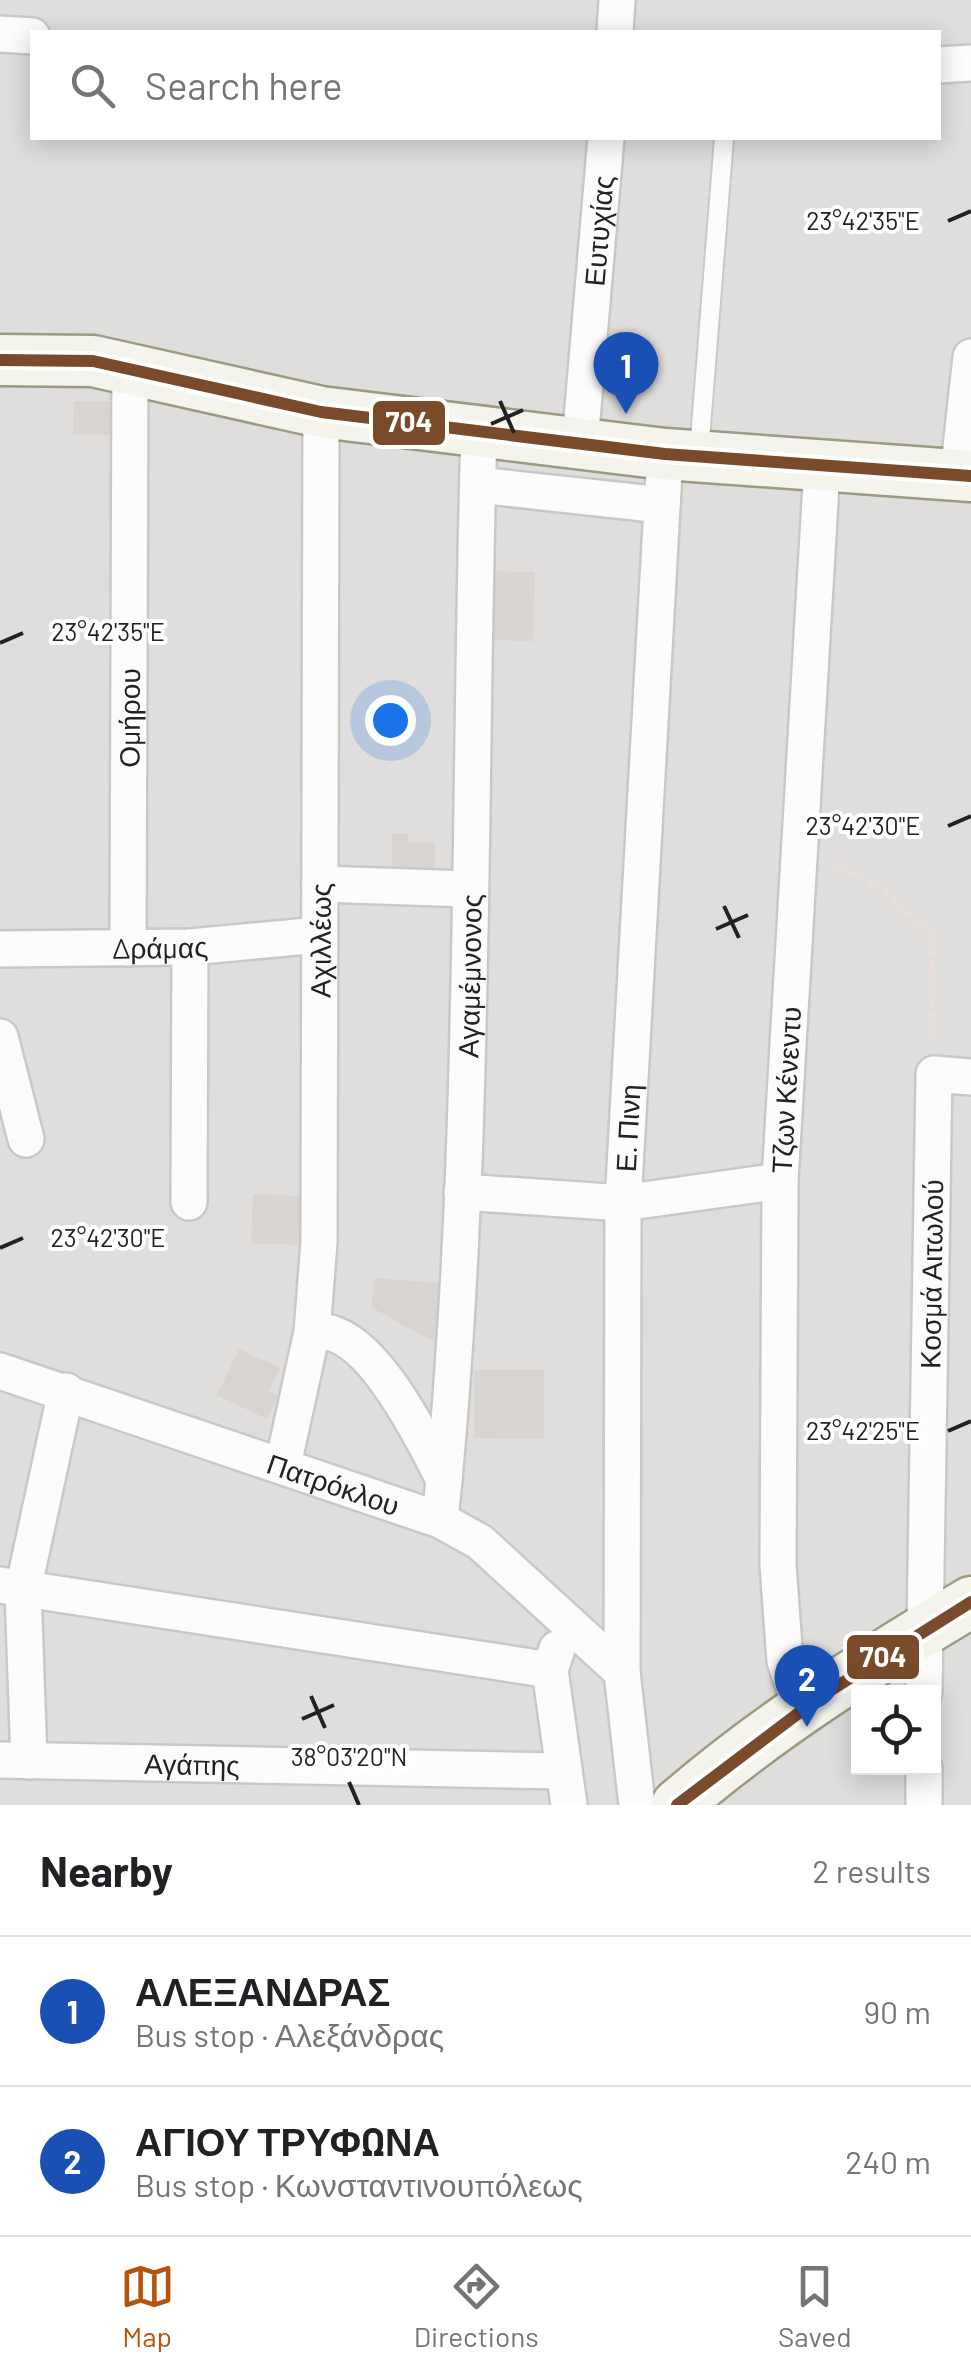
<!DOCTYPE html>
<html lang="en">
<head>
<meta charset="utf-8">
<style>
  body { margin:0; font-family:Barlow,sans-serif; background:#f6f6f6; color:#202124 }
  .controls { position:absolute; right:30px; bottom:30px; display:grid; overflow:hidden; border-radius:0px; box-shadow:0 5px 25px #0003 }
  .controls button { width:90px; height:90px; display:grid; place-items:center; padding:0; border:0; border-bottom:2px solid #e0e0e0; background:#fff; color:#202124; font:50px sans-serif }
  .you { position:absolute; left:390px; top:720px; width:35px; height:35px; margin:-25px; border:8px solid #fff; border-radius:50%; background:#1a73e8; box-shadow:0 0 0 15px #1a73e833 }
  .badge { display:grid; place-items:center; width:65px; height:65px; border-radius:50%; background:#b45309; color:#fff; font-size:32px; font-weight:700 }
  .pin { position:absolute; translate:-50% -82px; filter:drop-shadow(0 2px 5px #0008) }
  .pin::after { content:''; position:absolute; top:52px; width:35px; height:30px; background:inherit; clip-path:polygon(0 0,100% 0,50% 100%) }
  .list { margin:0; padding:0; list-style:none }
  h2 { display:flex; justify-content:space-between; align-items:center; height:130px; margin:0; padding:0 40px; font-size:42px }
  h2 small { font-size:32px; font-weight:400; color:#757577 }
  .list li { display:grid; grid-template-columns:65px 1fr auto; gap:30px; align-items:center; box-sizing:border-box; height:150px; padding:0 40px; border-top:2px solid #e0e0e0 }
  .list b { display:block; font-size:38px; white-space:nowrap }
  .list p { margin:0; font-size:32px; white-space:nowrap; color:#757577 }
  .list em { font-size:32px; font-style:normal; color:#757577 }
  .icon { flex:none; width:55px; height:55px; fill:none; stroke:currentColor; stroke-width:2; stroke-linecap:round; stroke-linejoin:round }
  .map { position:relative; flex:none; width:971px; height:1805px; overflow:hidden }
  .search { position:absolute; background:#fff; box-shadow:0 5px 25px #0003; left:30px; right:30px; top:30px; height:110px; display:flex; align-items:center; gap:25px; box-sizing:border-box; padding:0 35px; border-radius:0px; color:#757577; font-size:38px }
  .sheet { height:430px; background:#fff }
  nav { display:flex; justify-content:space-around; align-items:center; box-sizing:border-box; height:140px; border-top:2px solid #e0e0e0; background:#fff; font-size:28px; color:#757577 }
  nav a { display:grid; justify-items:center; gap:5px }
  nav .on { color:#b45309 }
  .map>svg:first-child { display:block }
</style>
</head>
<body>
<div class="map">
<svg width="971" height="1805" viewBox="0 0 971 1805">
  <rect width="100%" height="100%" fill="#f0eeeb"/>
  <path fill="#dfdedc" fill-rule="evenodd" d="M0 0H971V1805H0ZM32 32H938V138H32ZM858 1692H934V1768H858Z"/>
  <g fill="#d7d4d2">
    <path d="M74 401H113V435H73Z"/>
    <path d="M491 571 535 572 533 641 490 640Z"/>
    <path d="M392 834H408V842L435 843V868H392Z"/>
    <path d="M253 1194 301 1196 298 1245 251 1243Z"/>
    <path d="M375 1278 440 1283 436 1343 371 1307Z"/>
    <path d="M239 1349 280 1368 269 1392 278 1396 267 1419 217 1395Z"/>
    <path d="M474 1370H544V1439L474 1438Z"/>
  </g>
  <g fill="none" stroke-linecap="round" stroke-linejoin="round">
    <defs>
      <path id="lane" d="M699 452 724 138"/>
      <g id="street">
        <path d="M615 32 617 0"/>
        <path d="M0 34 32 36"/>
        <path d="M938 65 971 63"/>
        <path id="s1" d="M580 442 606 138"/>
        <path d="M958 475 971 357"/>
        <path d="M478 485 662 505"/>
        <path d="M320 884 468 889"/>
        <path id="s2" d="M128 948 130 370"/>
        <path id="s3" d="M0 949 190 947 319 935"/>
        <path d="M0 1037 26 1139"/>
        <path d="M462 1192 623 1203 780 1181"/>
        <path d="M189 1202 190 947"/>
        <path d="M312 1332C367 1321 424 1440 444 1480"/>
        <path id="s4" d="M0 1371 440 1520 480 1542 622 1672"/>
        <path id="s5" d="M283 1465 312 1332 319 1242 321 412"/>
        <path id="s6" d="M440 1520C477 1161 468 793 479 432"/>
        <path d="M0 1585 550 1670"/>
        <path d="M557 1649 550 1670 569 1805"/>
        <path id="s7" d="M924 1692 934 1074 971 1077"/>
        <path id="s8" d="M807 1706 794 1687 785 1661 778 1565 780 1181 822 467"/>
        <path id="s9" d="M0 1760 564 1771"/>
        <path d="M29 1761 23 1590 66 1391"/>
        <path id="s10" d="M637 1805 622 1672 623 1203 665 454"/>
        <path d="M924 1805V1768"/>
      </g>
      <g id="secondary">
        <path d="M0 360 93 361 321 412 665 454 971 476"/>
        <path d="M677 1805C767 1727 869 1663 971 1602"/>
      </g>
    </defs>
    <use href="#lane" stroke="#c9c8c7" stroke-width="22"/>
    <use href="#street" stroke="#c9c8c7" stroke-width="40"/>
    <use href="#secondary" stroke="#9a9b81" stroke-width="55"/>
    <path stroke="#ecdcdb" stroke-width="5" stroke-dasharray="5 5" stroke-linecap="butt" d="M832 863 886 891 931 936 933 1041"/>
    <use href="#lane" stroke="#fdfcfc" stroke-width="18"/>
    <use href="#street" stroke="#fdfcfc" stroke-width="35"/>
    <use href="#secondary" stroke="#f4f4ed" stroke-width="50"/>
    <defs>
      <g id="bus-1">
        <path d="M0 360 93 361 321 412 665 454 971 476"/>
        <path d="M677 1805 820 1697 971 1602"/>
      </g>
    </defs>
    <use href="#bus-1" stroke="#fff" stroke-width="20"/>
    <use href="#bus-1" stroke="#7a4b2a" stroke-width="12"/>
  </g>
  <path fill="none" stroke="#222" stroke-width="4" d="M948 221 971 211M500 401 514 433M491 424 523 410M0 643 23 633M948 826 971 816M724 906 739 938M716 929 748 915M0 1248 23 1238M948 1431 971 1421M311 1696 325 1728M302 1719 334 1705M349 1782 359 1805"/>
  <g text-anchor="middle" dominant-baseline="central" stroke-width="8" stroke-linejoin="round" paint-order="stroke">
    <g font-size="28" fill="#222" stroke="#fff">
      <text stroke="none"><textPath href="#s1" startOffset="212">Ευτυχίας</textPath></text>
      <text stroke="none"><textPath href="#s2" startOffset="230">Ομήρου</textPath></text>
      <text stroke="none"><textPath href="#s5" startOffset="528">Αχιλλέως</textPath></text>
      <text stroke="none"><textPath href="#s3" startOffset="160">Δράμας</textPath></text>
      <text stroke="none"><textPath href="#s6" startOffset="545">Αγαμέμνονος</textPath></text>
      <text stroke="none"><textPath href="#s8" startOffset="622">Τζων Κένεντυ</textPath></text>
      <text stroke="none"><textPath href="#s10" startOffset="678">Ε. Πινη</textPath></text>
      <text stroke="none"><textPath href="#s7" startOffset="418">Κοσμά Αιτωλού</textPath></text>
      <text stroke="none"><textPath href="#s4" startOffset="352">Πατρόκλου</textPath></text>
      <text stroke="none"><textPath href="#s9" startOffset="192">Αγάπης</textPath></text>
    </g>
  </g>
  <g font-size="25" text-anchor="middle" fill="#222" stroke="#fff" stroke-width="8" stroke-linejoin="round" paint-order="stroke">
    <text x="863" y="230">23°42'35"E</text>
    <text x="108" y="641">23°42'35"E</text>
    <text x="863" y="835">23°42'30"E</text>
    <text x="108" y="1247">23°42'30"E</text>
    <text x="863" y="1440">23°42'25"E</text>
    <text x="349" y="1766">38°03'20"N</text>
  </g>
  <g stroke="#fff" stroke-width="4">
    <rect x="371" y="399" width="76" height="48" rx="10" fill="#7a4b2a"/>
    <rect x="845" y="1633" width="76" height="48" rx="10" fill="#7a4b2a"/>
  </g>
  <g font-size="28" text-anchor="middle" font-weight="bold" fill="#fff">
    <text x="409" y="432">704</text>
    <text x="883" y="1667">704</text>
  </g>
</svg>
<div class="controls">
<button><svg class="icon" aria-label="locate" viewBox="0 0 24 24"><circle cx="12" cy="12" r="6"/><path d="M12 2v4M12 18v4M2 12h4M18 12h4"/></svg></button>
</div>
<div class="you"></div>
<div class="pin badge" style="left:626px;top:414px;background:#1a4fb4">1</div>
<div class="pin badge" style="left:807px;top:1727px;background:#1a4fb4">2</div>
<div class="search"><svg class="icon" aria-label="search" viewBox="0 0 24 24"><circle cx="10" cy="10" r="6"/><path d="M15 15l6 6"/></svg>Search here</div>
</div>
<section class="sheet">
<h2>Nearby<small>2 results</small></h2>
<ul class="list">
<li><span class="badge" style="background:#1a4fb4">1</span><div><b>ΑΛΕΞΑΝΔΡΑΣ</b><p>Bus stop · Αλεξάνδρας</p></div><em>90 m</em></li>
<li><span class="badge" style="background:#1a4fb4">2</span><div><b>ΑΓΙΟΥ ΤΡΥΦΩΝΑ</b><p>Bus stop · Κωνσταντινουπόλεως</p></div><em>240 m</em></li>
</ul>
</section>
<nav>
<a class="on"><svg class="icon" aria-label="map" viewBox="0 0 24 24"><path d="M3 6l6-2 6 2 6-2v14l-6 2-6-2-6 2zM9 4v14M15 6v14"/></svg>Map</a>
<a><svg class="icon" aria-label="directions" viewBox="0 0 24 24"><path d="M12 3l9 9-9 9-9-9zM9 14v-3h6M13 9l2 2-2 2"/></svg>Directions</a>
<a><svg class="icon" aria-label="saved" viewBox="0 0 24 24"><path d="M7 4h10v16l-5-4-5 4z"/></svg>Saved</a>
</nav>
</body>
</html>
